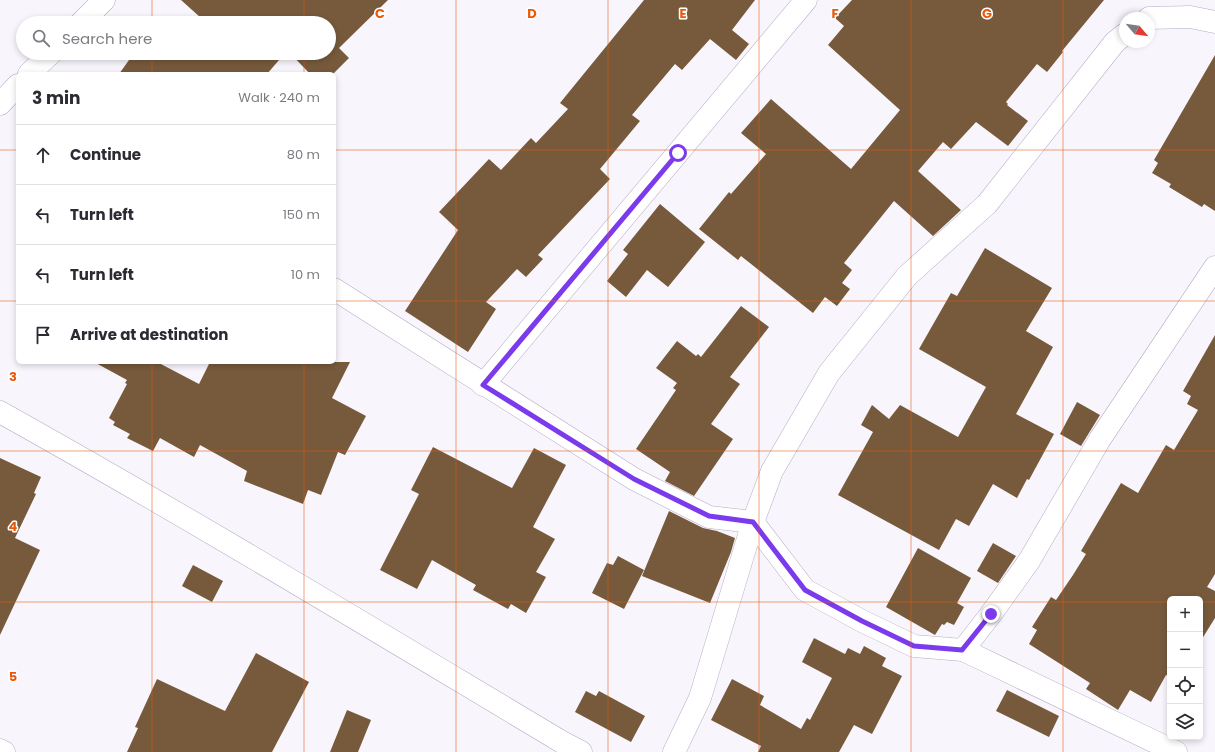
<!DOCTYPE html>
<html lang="en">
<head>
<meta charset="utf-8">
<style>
  body { margin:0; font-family:Poppins,sans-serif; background:#f2f2f3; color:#2b2b33 }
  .controls { position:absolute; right:12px; bottom:12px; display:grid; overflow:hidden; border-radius:6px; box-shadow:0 2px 6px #0003 }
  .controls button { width:36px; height:36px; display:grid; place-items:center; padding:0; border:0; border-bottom:1px solid #e1e1e2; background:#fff; color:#2b2b33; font:20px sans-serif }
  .compass { position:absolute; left:1119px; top:12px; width:36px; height:36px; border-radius:50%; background:#fff; box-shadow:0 2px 6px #0003; rotate:119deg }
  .stop { position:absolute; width:12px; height:12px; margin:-9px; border:3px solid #7c3aed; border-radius:50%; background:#fff }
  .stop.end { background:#7c3aed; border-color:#fff; box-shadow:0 1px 4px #0008 }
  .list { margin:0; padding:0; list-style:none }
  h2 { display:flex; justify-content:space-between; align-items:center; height:52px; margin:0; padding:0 16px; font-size:17px }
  h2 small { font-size:13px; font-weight:400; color:#7c7c81 }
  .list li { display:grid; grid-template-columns:26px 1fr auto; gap:12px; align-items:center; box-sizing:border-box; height:60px; padding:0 16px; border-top:1px solid #e1e1e2 }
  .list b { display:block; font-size:15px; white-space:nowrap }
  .list em { font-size:13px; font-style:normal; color:#7c7c81 }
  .icon { flex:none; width:22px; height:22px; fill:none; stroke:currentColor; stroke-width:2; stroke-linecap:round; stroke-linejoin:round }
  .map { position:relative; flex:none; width:1215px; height:752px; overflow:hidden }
  .search { position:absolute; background:#fff; box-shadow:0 2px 6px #0003; left:16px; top:16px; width:320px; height:44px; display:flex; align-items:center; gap:10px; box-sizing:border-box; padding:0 14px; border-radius:22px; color:#7c7c81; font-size:15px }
  .panel { position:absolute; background:#fff; box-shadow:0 2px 6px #0003; left:16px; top:72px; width:320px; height:292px; border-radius:6px }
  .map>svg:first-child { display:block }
</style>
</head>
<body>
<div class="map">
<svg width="1215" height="752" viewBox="0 0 1215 752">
  <rect width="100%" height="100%" fill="#f8f6fc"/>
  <g fill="#775a3c">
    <path d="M181 0H388L339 48 349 58 333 74H310L290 53H329V23H197L201 18Z"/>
    <path d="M644 0H755L732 30 749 44 736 60 710 39 682 70 675 64 632 115 640 121 600 169 610 179 538 255 543 259 526 277 517 269 486 302 496 309 468 352 405 311 458 230 439 212 489 159 501 170 531 138 536 143 568 109 560 103Z"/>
    <path d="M852 0H1104L1062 51 1063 52 1047 72 1037 64 1006 102 1008 104 1007 105 1028 121 1008 146 976 122 951 149 943 142 918 171 961 210 933 236 894 201 844 263 852 270 842 283 850 289 837 306 825 297 813 313 741 256 738 260 699 229 729 192 731 194 766 154 741 133 771 99 851 169 900 110 828 45 844 26 835 18Z"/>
    <path d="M134 53H285L267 74H119Z"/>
    <path d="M1215 55V211L1204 204 1202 207 1169 187 1171 184 1152 173 1158 163 1154 160Z"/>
    <path d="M660 204 705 242 668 287 647 270 626 297 607 281 628 254 623 250Z"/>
    <path d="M985 248 1052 288 1026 331 1053 347 1016 414 1054 434 1029 480 1027 479 1017 498 993 484 969 526 956 519 939 550 838 495 873 432 861 425 872 405 889 419 900 405 958 437 986 387 919 349 951 293 957 296Z"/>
    <path d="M741 306 769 327 730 377 740 384 711 424 733 439 694 496 665 481 670 472 636 449 676 390 673 388 677 383 656 368 677 341 696 356 698 354 701 357Z"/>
    <path d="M1215 335V574L1207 587 1215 591V618L1200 642V599H1170V677L1166 675 1151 702 1130 690 1118 710 1086 689 1090 683 1029 644 1037 630 1032 627 1051 597 1056 600 1073 575 1086 554 1081 551 1121 483 1138 493 1166 445 1174 450 1198 410 1187 404 1191 396 1183 391Z"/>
    <path d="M94 362H157L199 384 210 362H350L332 398 366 416 345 455 338 452 321 495 308 490 303 504 244 481 247 471 200 445 194 457 160 438 153 451 127 438 130 434 113 425 115 422 109 418 127 384 125 383 127 380Z"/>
    <path d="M1077 402 1100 415 1081 446 1060 434Z"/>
    <path d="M433 447 512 488 534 448 566 465 533 527 555 539 536 572 546 577 526 613 511 604 508 609 473 590 476 585 432 560 417 589 380 570 419 494 411 490Z"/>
    <path d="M0 458 41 477 34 493 36 494 15 538 40 550 0 635Z"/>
    <path d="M669 511 703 528 717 531 735 538 731 552 710 603 642 576Z"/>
    <path d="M993 543 1016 556 998 583 977 571Z"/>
    <path d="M918 548 971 578 957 603 964 607 954 625 947 622 944 625 942 624 935 635 886 607Z"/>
    <path d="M618 556 644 570 624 609 592 593 607 563 613 565Z"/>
    <path d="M193 565 223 581 212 602 182 586Z"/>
    <path d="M814 638 845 654 848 648 860 654 864 646 886 658 882 666 902 676 872 734 854 725 839 752H758L761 746 711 720 732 679 764 696 760 705 801 729 807 718 810 720 832 678 802 662Z"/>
    <path d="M256 653 309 682 272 752H127L138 728 135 727 157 679 225 711Z"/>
    <path d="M1007 690 1059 716 1049 737 996 711Z"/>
    <path d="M586 691 596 696 599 691 645 716 631 742 575 712Z"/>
    <path d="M347 710 371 720 358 752H330Z"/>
  </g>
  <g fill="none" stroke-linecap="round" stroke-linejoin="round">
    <defs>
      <g id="minor">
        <path d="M1149 18 1190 17 1215 22"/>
        <path d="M81 23 104 0"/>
        <path d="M29 74 51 53"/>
        <path d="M0 104 18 85"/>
        <path d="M334 289 634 479 709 517 753 522 805 590 862 621 914 646 963 650 991 614 1029 561 1100 439 1215 267"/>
        <path d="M483 385 806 0"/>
        <path d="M0 412C190 518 376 631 562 742L581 752"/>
        <path d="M963 650 1176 752"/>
        <path d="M0 750 4 752"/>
        <path d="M674 752 700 698 753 522 772 471 829 373 907 276 987 204 1115 42 1125 34"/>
      </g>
    </defs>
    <use href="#minor" stroke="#b6abc8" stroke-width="23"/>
    <use href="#minor" stroke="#fff" stroke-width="22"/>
  </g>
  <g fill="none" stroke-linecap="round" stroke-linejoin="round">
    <path stroke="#7c3aed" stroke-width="5" d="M678 153 483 385 634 479 709 516 753 522 805 590 862 621 914 646 962 650 991 614"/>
  </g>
  <path fill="none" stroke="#e8590c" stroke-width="1" stroke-opacity="0.55" d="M152 0V23M304 0V23M456 0V752M608 0V752M759 0V752M911 0V752M1063 0V752M152 53V74M304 53V74M0 150H18M334 150H1215M0 301H18M334 301H1215M152 362V752M304 362V752M0 451H1215M0 602H1170M1200 602H1215"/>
  <g font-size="13" text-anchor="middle" font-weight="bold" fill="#e8590c" stroke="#fff" stroke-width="3" stroke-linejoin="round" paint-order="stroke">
    <text x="380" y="18">C</text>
    <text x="532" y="18">D</text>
    <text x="683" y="18">E</text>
    <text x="835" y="18">F</text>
    <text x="987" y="18">G</text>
    <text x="13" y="381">3</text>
    <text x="13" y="531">4</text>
    <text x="13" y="681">5</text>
  </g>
</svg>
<div class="controls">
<button>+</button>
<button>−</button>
<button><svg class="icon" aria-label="locate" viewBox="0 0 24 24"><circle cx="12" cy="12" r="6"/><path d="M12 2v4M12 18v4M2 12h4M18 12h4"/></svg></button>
<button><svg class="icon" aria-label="layers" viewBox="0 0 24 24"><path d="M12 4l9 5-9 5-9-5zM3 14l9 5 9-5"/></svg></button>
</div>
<svg class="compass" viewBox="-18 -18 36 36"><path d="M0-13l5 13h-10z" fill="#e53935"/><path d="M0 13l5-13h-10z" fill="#7c7c81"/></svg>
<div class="stop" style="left:678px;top:153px"></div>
<div class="stop end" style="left:991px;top:614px"></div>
<div class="search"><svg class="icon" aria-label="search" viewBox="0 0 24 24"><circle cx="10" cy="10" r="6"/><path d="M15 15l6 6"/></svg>Search here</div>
<section class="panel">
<h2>3 min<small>Walk · 240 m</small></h2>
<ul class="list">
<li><svg class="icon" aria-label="ahead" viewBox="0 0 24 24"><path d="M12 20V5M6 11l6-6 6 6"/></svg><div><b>Continue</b></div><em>80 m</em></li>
<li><svg class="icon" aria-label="left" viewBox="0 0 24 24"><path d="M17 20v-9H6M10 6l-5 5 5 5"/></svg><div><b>Turn left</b></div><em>150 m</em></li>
<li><svg class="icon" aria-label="left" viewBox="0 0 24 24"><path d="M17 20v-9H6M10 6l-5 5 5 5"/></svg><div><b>Turn left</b></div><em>10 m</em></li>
<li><svg class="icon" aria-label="arrive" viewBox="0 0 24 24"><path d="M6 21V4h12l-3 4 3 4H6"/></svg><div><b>Arrive at destination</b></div></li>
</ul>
</section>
</div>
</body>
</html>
